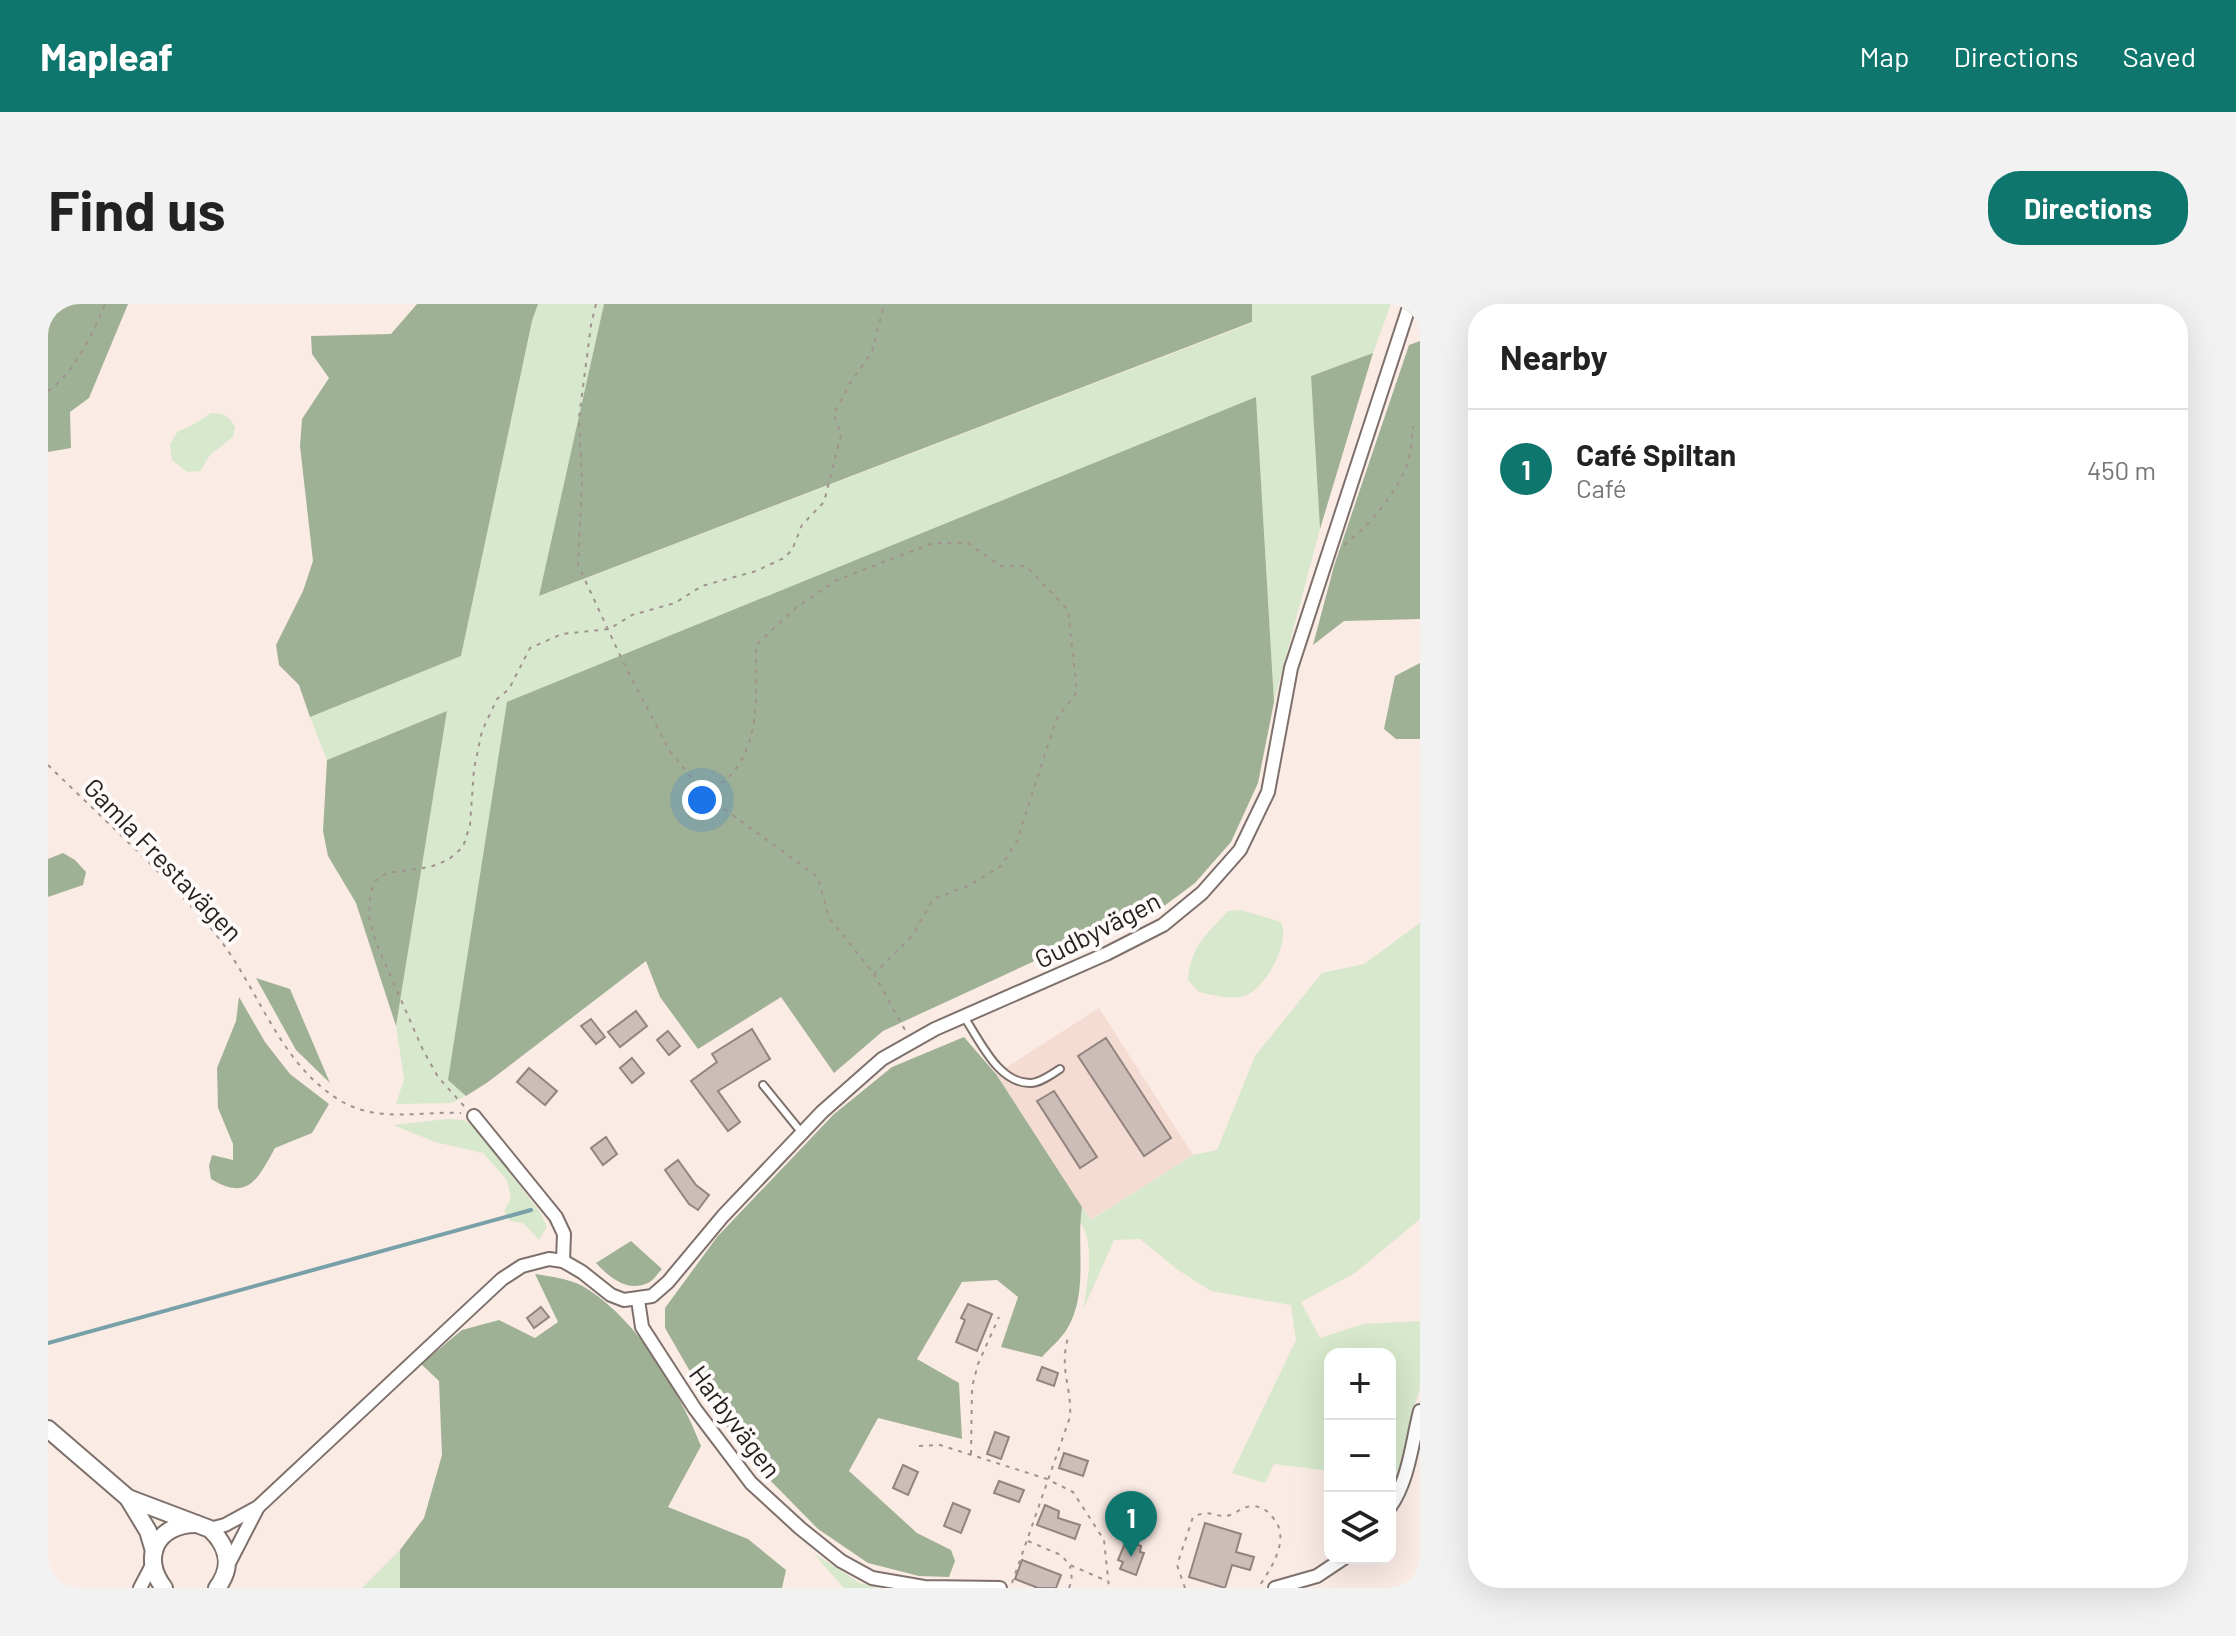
<!DOCTYPE html>
<html lang="en">
<head>
<meta charset="utf-8">
<style>
  body { margin:0; font-family:Barlow,sans-serif; background:#f2f2f2; color:#222 }
  .controls { position:absolute; right:24px; bottom:24px; display:grid; overflow:hidden; border-radius:16px; box-shadow:0 8px 32px #0002 }
  .controls button { width:72px; height:72px; display:grid; place-items:center; padding:0; border:0; border-bottom:2px solid #e0e0e0; background:#fff; color:#222; font:40px sans-serif }
  .you { position:absolute; left:654px; top:496px; width:28px; height:28px; margin:-20px; border:6px solid #fff; border-radius:50%; background:#1a73e8; box-shadow:0 0 0 12px #1a73e833 }
  .badge { display:grid; place-items:center; width:52px; height:52px; border-radius:50%; background:#0f766e; color:#fff; font-size:26px; font-weight:700 }
  .pin { position:absolute; translate:-50% -66px; filter:drop-shadow(0 2px 4px #0008) }
  .pin::after { content:''; position:absolute; top:42px; width:28px; height:24px; background:inherit; clip-path:polygon(0 0,100% 0,50% 100%) }
  .list { margin:0; padding:0; list-style:none }
  h2 { display:flex; justify-content:space-between; align-items:center; height:104px; margin:0; padding:0 32px; font-size:34px }
  h2 small { font-size:26px; font-weight:400; color:#767676 }
  .list li { display:grid; grid-template-columns:52px 1fr auto; gap:24px; align-items:center; box-sizing:border-box; height:120px; padding:0 32px; border-top:2px solid #e0e0e0 }
  .list b { display:block; font-size:30px; white-space:nowrap }
  .list p { margin:0; font-size:26px; white-space:nowrap; color:#767676 }
  .list em { font-size:26px; font-style:normal; color:#767676 }
  .icon { flex:none; width:44px; height:44px; fill:none; stroke:currentColor; stroke-width:2; stroke-linecap:round; stroke-linejoin:round }
  .map { position:relative; flex:none; width:1372px; height:1284px; overflow:hidden; border-radius:32px }
  header { display:flex; align-items:center; gap:48px; box-sizing:border-box; height:112px; padding:0 40px; background:#0f766e; color:#fff }
  header strong { font-size:38px }
  nav { display:flex; gap:44px; margin-inline-start:auto; font-size:28px }
  .intro { display:flex; align-items:center; justify-content:space-between; box-sizing:border-box; height:192px; padding:0 48px }
  h1 { margin:0; font-size:56px }
  .button { padding:20px 36px; border-radius:32px; background:#0f766e; color:#fff; font-size:28px; font-weight:700 }
  main { display:flex; gap:48px; padding:0 48px }
  aside { flex:1; background:#fff; border-radius:32px; box-shadow:0 8px 32px #0002 }
  .map>svg:first-child { display:block }
</style>
</head>
<body>
<header>
<strong>Mapleaf</strong>
<nav><a>Map</a><a>Directions</a><a>Saved</a></nav>
</header>
<div class="intro"><h1>Find us</h1><a class="button">Directions</a></div>
<main>
<div class="map">
<svg width="1372" height="1284" viewBox="0 0 1372 1284">
  <rect width="100%" height="100%" fill="#fbebe5"/>
  <path fill="#f4dcd3" d="M1051 704 1145 851 1042 916 948 770Z"/>
  <g fill="#d7e8cc">
    <path d="M490 0H556L492 292 1204 19V0H1343L1325 49 1263 72 1272 225 1226 398 1208 94 400 775 418 792 404 799 348 800 356 775 348 722 399 407 279 456 262 413 413 352 484 17Z"/>
    <path d="M163 109C175 109 182 112 187 124L185 133 162 151 152 167 139 168 124 156 122 140 130 127 143 122Z"/>
    <path d="M1193 606 1233 618C1243 638 1217 686 1196 692 1182 696 1164 691 1151 688L1140 676C1143 642 1158 631 1180 607Z"/>
    <path d="M1372 619V915L1307 969 1253 998 1272 1034 1315 1020 1372 1017V1085L1362 1116 1348 1178 1342 1187V1050H1282V1167L1226 1160 1217 1179 1184 1169 1248 1036 1243 1001 1163 987 1130 966 1092 935 1066 936 1035 1006C1039 979 1048 941 1032 918L1034 903 1043 916 1145 851 1169 846 1207 752 1274 669 1316 660Z"/>
    <path d="M400 815 416 816 428 824 492 908 499 923 491 936 475 919 462 917 456 907 463 894 459 876 435 849 387 838 345 821Z"/>
    <path d="M352 1246V1284H314Z"/>
    <path d="M765 1249 812 1279 831 1284H796Z"/>
  </g>
  <g fill="#9fb194">
    <path d="M0 0H80L41 94 22 108 23 144 0 148Z"/>
    <path d="M369 0H490L484 17 413 352 262 413 251 381 231 361 228 341 255 287 265 257 252 142 254 115 281 74 264 50 263 32 343 30Z"/>
    <path d="M556 0H1204V18L491 292Z"/>
    <path d="M1372 37V315L1296 317 1265 341 1286 262 1361 41Z"/>
    <path d="M1325 49 1272 225 1263 72Z"/>
    <path d="M1208 93 1226 398 1210 479 1183 538 1147 579 1108 608 1017 643 835 727 786 769 733 693 650 745 612 693 598 657 440 778 418 792 400 776 459 398Z"/>
    <path d="M1372 359V435H1348L1336 425 1347 372Z"/>
    <path d="M399 407 348 722 308 599 280 552 275 527 279 456Z"/>
    <path d="M15 549 27 556 38 568 35 581 0 593V555Z"/>
    <path d="M208 674 242 685 282 779 248 746Z"/>
    <path d="M191 693 217 738 242 770 281 800 264 829 227 844C210 874 201 898 163 875L161 862 164 851 185 856V840L170 804 169 764 188 717Z"/>
    <path d="M916 733 948 770 1034 903C1028 942 1041 989 1019 1025 1013 1035 1002 1044 994 1053L953 1043 970 993 949 976 914 978 869 1055 911 1079 914 1135 830 1114 801 1167 869 1229 903 1246 907 1257 901 1273 871 1272 820 1259 770 1225 707 1161 655 1090 617 1024V1004L669 933 785 811 844 763Z"/>
    <path d="M583 937 614 965C610 969 605 977 600 979 579 989 560 972 548 959Z"/>
    <path d="M487 970C505 973 526 975 541 986 591 1019 631 1086 653 1142L620 1203 700 1235 738 1266 734 1284H352V1246L376 1214 394 1151 391 1077 373 1060 414 1026 451 1016 487 1034 510 1018Z"/>
  </g>
  <g fill="none" stroke-linecap="round" stroke-linejoin="round">
    <path stroke="#78a0a9" stroke-width="4" d="M0 1039 483 906"/>
  </g>
  <g fill="#cdbdb8" stroke="#92847f" stroke-width="2">
    <path d="M588 707 599 722 572 743 560 728Z"/>
    <path d="M543 715 557 733 548 740 533 722Z"/>
    <path d="M704 725 722 755 670 787 692 818 680 827 643 777 669 758 664 750Z"/>
    <path d="M620 727 632 742 621 751 609 736Z"/>
    <path d="M1058 734 1123 834 1096 852 1030 752Z"/>
    <path d="M584 754 596 769 584 779 572 764Z"/>
    <path d="M481 764 509 787 497 801 469 778Z"/>
    <path d="M1006 787 1049 853 1032 864 989 797Z"/>
    <path d="M558 833 569 850 555 861 543 844Z"/>
    <path d="M630 856 648 881 661 891 650 906 641 900 617 866Z"/>
    <path d="M920 1000 944 1010 929 1047 908 1038 917 1016 913 1014Z"/>
    <path d="M493 1003 501 1013 486 1024 479 1014Z"/>
    <path d="M994 1063 1010 1069 1006 1082 989 1076Z"/>
    <path d="M947 1128 961 1133 953 1155 939 1150Z"/>
    <path d="M1016 1149 1040 1157 1035 1172 1011 1164Z"/>
    <path d="M855 1161 870 1168 860 1191 845 1184Z"/>
    <path d="M951 1177 976 1186 971 1198 946 1189Z"/>
    <path d="M905 1199 922 1206 913 1229 896 1222Z"/>
    <path d="M997 1201 1011 1207 1010 1214 1032 1221 1027 1235 989 1221Z"/>
    <path d="M1157 1219 1193 1230 1188 1248 1206 1253 1202 1266 1184 1261 1177 1284 1141 1273Z"/>
    <path d="M1078 1237 1093 1242 1092 1248 1096 1249 1088 1271 1072 1265 1075 1258 1070 1256Z"/>
    <path d="M974 1256 1013 1271 1008 1284H990L967 1275Z"/>
  </g>
  <g fill="none" stroke-linecap="round" stroke-linejoin="round">
    <defs>
      <g id="lane">
        <path d="M916 713C932 736 950 780 983 779 992 779 1004 770 1012 765"/>
        <path d="M715 781 754 829"/>
      </g>
      <g id="street">
        <path d="M426 812 508 913 516 930 515 957"/>
        <path d="M590 996 594 1023 647 1105 703 1179 752 1224 793 1257 824 1274 876 1283 952 1284"/>
        <path d="M1342 1203C1361 1176 1364 1138 1372 1107"/>
        <path d="M162 1225 177 1221 210 1203 454 975 474 962 501 955 515 957 534 968 563 991 576 996 604 992 620 978 675 912 774 808 834 755 887 725 1058 650 1115 621 1154 589 1192 546 1220 488 1243 364 1362 0"/>
        <path d="M180 1261 210 1203"/>
        <path d="M92 1284 104 1261"/>
        <path d="M1227 1284 1269 1272 1296 1254"/>
      </g>
      <g id="secondary">
        <path d="M0 1125 80 1194 100 1227 106 1247"/>
        <path d="M80 1194 162 1225C181 1243 185 1263 169 1284"/>
        <path d="M116 1284C92 1253 109 1220 148 1220"/>
      </g>
    </defs>
    <use href="#lane" stroke="#7e716b" stroke-width="10"/>
    <use href="#street" stroke="#7e716b" stroke-width="16"/>
    <use href="#secondary" stroke="#7e716b" stroke-width="20"/>
    <g stroke="#9f938f" stroke-width="2" stroke-dasharray="4 6" stroke-linecap="butt">
      <path d="M548 0 543 21 531 114 534 179 530 261 577 362 621 446 657 491 770 573 781 614 826 670 857 726"/>
      <path d="M0 87C27 68 45 30 57 0"/>
      <path d="M1296 241C1320 223 1344 194 1357 166 1363 152 1364 137 1365 122"/>
      <path d="M0 461C53 513 110 564 159 620 210 676 226 757 293 797 330 819 373 807 413 809"/>
      <path d="M657 491C667 483 680 476 687 466 713 432 708 382 708 341L750 302 789 276 885 239H920L952 262H978L1020 306 1029 388 1008 416 969 537 953 562 920 582 885 595 864 632 826 670"/>
      <path d="M416 802 390 773 375 746 328 639 321 614 322 591 327 577 339 569 382 563 400 556 415 543 422 521 426 465 434 427 449 395 461 385 482 344 514 330 561 325 584 311 627 299 654 282 708 267 736 254 744 246 754 221 776 198 793 131 786 110 802 79 824 48 836 0"/>
      <path d="M871 1142 892 1141 999 1175 1025 1188 1056 1236 1061 1284"/>
      <path d="M923 1150 924 1083 930 1060 951 1013"/>
      <path d="M980 1237 1013 1251 1022 1261 1059 1277"/>
      <path d="M964 1279 1022 1113C1024 1081 1010 1065 1021 1030"/>
      <path d="M1021 1284 1024 1276 1022 1262"/>
      <path d="M1137 1284 1129 1261 1145 1213C1163 1204 1168 1215 1182 1211 1190 1208 1196 1202 1205 1202 1215 1203 1220 1207 1226 1215 1243 1236 1222 1266 1210 1284"/>
    </g>
    <use href="#lane" stroke="#fff" stroke-width="6"/>
    <use href="#street" stroke="#fff" stroke-width="12"/>
    <use href="#secondary" stroke="#fff" stroke-width="16"/>
  </g>
  <g text-anchor="middle" dominant-baseline="central" stroke-width="8" stroke-linejoin="round" paint-order="stroke">
    <g font-size="26" fill="#251f1d" stroke="#fefbfa">
      <text transform="translate(116 555) rotate(46)">Gamla Frestavägen</text>
      <text transform="translate(1049 625) rotate(-27)">Gudbyvägen</text>
      <text transform="translate(688 1117) rotate(53)">Harbyvägen</text>
    </g>
  </g>
</svg>
<div class="controls">
<button>+</button>
<button>−</button>
<button><svg class="icon" aria-label="layers" viewBox="0 0 24 24"><path d="M12 4l9 5-9 5-9-5zM3 14l9 5 9-5"/></svg></button>
</div>
<div class="you"></div>
<div class="pin badge" style="left:1083px;top:1253px">1</div>
</div>
<aside>
<h2>Nearby<small></small></h2>
<ul class="list">
<li><span class="badge">1</span><div><b>Café Spiltan</b><p>Café</p></div><em>450 m</em></li>
</ul>
</aside>
</main>
</body>
</html>
